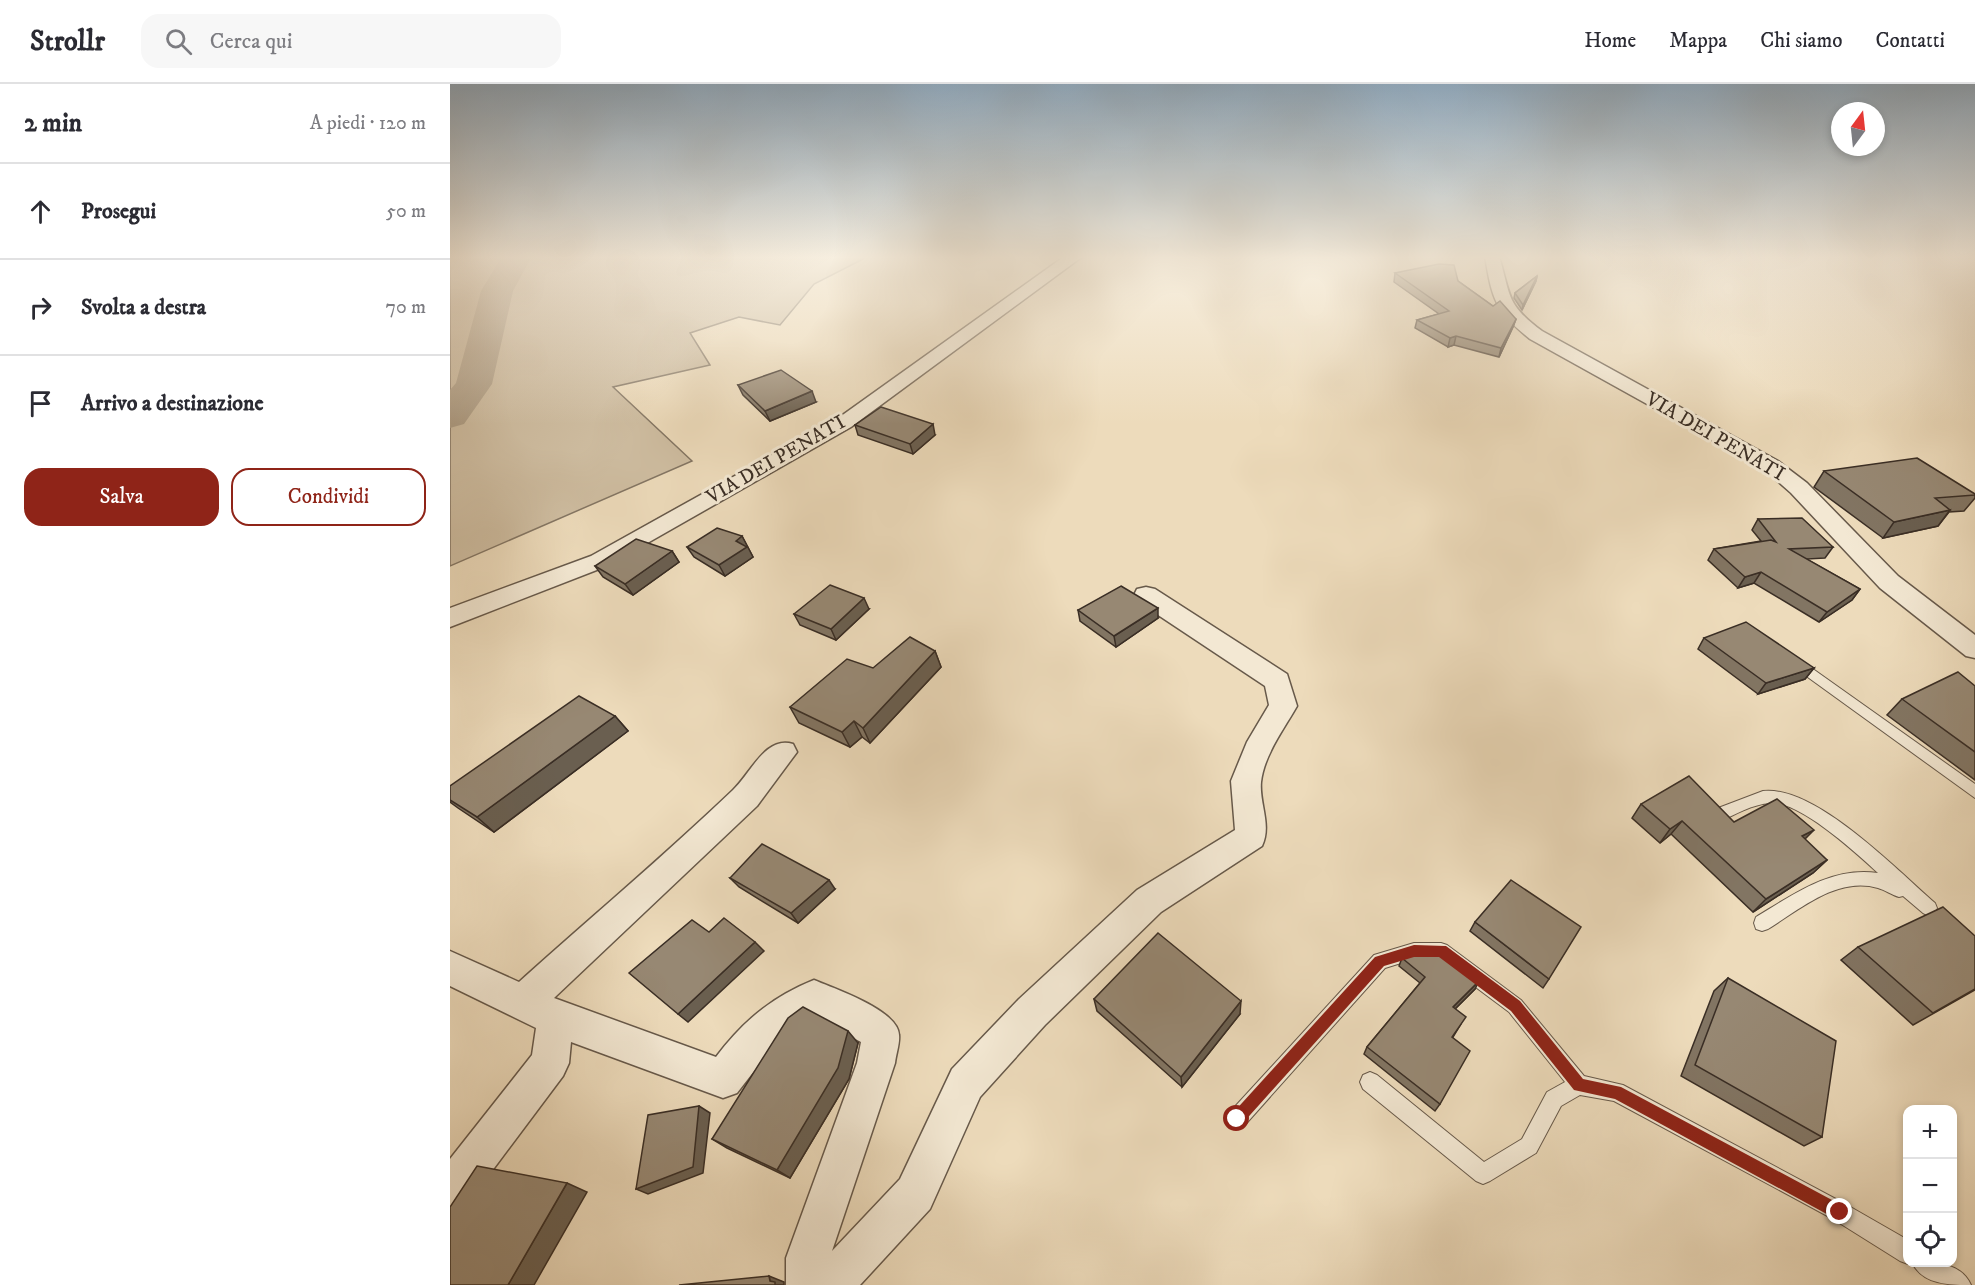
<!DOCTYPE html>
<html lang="it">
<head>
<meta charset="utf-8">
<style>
  body { margin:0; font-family:"IM FELL DW Pica",serif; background:#f7f7f7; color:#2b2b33 }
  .controls { position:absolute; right:18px; bottom:18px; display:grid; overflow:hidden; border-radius:12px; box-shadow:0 3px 9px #0003 }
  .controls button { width:54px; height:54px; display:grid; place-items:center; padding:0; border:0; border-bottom:2px solid #e1e1e2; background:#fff; color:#2b2b33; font:30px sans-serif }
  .compass { position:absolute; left:1381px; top:18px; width:54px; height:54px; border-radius:50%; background:#fff; box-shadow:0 3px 9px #0003; rotate:15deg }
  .stop { position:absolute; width:18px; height:18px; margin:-14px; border:4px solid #8f2418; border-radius:50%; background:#fff }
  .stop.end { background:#8f2418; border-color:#fff; box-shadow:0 2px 6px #0008 }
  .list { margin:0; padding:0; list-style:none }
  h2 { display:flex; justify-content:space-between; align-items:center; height:78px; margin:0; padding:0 24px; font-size:26px }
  h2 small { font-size:20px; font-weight:400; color:#7c7c81 }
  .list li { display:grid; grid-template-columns:39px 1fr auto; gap:18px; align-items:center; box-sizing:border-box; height:96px; padding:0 24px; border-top:2px solid #e1e1e2 }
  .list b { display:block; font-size:22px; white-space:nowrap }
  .list em { font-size:20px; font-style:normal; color:#7c7c81 }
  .actions { display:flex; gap:12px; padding:18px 24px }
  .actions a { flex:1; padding:14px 0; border:2px solid #8f2418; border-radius:18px; text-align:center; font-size:21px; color:#8f2418 }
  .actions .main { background:#8f2418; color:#fff }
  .icon { flex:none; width:33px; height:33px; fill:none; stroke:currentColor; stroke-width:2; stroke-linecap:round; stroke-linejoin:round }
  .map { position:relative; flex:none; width:1525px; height:1201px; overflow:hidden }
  header { display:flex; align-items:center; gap:36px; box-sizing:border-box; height:84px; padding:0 30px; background:#fff; border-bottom:2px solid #e1e1e2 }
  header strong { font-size:28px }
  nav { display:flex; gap:33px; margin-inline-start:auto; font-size:21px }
  .search { width:420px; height:54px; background:#f7f7f7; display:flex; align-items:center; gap:15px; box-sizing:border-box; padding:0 21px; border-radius:18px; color:#7c7c81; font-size:22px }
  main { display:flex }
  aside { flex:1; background:#fff }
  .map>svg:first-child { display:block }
</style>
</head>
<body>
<header>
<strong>Strollr</strong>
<div class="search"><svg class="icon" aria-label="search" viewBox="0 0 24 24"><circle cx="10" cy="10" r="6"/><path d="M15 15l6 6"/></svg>Cerca qui</div>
<nav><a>Home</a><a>Mappa</a><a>Chi siamo</a><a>Contatti</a></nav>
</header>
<main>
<aside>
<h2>2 min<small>A piedi · 120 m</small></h2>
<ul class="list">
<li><svg class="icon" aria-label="ahead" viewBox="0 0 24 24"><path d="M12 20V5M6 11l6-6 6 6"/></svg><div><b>Prosegui</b></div><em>50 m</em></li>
<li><svg class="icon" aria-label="right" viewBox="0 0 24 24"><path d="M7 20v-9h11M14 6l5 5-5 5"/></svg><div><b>Svolta a destra</b></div><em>70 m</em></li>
<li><svg class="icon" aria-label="arrive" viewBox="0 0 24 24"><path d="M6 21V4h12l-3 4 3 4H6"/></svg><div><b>Arrivo a destinazione</b></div></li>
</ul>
<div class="actions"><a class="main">Salva</a><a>Condividi</a></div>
</aside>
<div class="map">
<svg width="1525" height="1201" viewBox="0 0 1525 1201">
  <rect width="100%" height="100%" fill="#eddbbb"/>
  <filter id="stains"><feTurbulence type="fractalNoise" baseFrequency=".00333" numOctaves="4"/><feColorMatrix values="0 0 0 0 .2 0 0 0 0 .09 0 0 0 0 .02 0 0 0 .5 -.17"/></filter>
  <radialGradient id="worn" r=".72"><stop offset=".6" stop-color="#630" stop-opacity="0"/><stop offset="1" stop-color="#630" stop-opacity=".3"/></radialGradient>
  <path fill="#cfbea2" stroke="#847664" stroke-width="1.5" d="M0 172H419L364 200 330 241 289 233 240 249 260 281 163 303 242 377 0 482Z"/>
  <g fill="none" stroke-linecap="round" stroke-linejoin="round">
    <path fill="#b0a088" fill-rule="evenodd" d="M52 172H82L63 207 42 300 14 340 0 344V306L6 299 31 207Z"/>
    <defs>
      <g id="lane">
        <path d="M1346 573 1525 700V714L1341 581 1339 578Z"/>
        <path d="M1313 707C1365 701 1447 786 1485 819L1487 824 1485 829 1479 832 1473 829 1453 812 1449 813C1442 811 1435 806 1428 804 1388 792 1350 825 1318 845L1312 847 1306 845 1304 839 1306 833C1344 810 1382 782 1428 789 1406 769 1351 718 1321 719 1302 720 1285 731 1268 738L1263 736 1260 731 1263 726Z"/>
        <path d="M964 859H991L997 861 1071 916 1134 992 1173 1001 1397 1121 1458 1156V1178H1461L1458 1180 1450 1177 1383 1135 1164 1017 1130 1011 1111 1022 1086 1069 1040 1097 1033 1100 1026 1097 913 1005 910 998 913 991 920 988 927 991 1034 1078 1072 1055 1097 1008 1115 998 1059 928 988 875H964L935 884 794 1042 787 1045 780 1042 777 1035 780 1028 924 871Z"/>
        <path d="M1462 1178C1484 1178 1511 1178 1521 1201 1500 1201 1472 1201 1462 1178Z"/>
      </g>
      <g id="street">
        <path d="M615 172H633L401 343 157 482 0 543V524L141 472 387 335Z"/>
        <path d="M1035 172H1049C1061 213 1056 220 1092 247L1328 377 1357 399 1448 492 1525 551V574L1516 572 1430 504 1341 409 1314 385 1080 255C1045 227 1042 215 1035 172Z"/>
        <path d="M696 503 705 505 837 590 847 622C834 645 814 671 811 698 809 719 822 741 812 762L711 828 595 941 530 1013 480 1125 410 1201H336V1174L407 979 411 958 364 933 325 960 287 1009 273 1014 121 958 119 979 113 992 15 1123 0 1129V1075L82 971 86 944 0 902V867L69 898C140 834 214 772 283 706 301 689 316 651 343 660L347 668 307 722 104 914 266 973C293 937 322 913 364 896 385 905 448 926 449 951 450 959 446 970 445 979L382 1167 450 1095 502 985 569 915 687 806 785 746 781 697 797 658 819 621 815 602 687 517 684 511 687 505Z"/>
      </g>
    </defs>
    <use href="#lane" stroke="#67594a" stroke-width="2"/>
    <use href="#street" stroke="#67594a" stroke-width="3"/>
    <use href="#lane" fill="#f3e8d3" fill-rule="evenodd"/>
    <use href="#street" fill="#f3e8d3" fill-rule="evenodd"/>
  </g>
  <g fill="#827563" stroke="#3a2e25" stroke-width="1.5">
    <path d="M945 189 1008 197 1043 222 1066 235 1063 243 1049 273 1004 261 998 263 965 244 967 236 989 230 944 198Z"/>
    <path d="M1087 192 1086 197 1072 226 1064 214 1065 209Z"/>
    <path d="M288 301 366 318 320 337 293 311Z"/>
    <path d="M405 341 485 351 463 370 408 351Z"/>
    <path d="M1374 387 1525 410V414L1514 427 1499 428 1488 442 1433 454 1364 403Z"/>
    <path d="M1308 435 1383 463 1375 474 1356 475 1410 505 1402 516 1369 538 1304 499 1288 504 1258 476 1264 465 1311 457 1302 446Z"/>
    <path d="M292 452 303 473 275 492 244 473 237 463Z"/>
    <path d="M222 467 229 478 183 511 153 493 145 482Z"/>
    <path d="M419 525 386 556 350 541 344 530Z"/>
    <path d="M628 526 708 534 666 563 630 537Z"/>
    <path d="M1254 554 1364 584 1355 595 1308 610 1248 565Z"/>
    <path d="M485 567 491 583 420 659 412 653 400 663 349 639 340 623 423 584Z"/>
    <path d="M1525 602V696L1437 631 1452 615Z"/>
    <path d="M165 632 178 647 44 748 8 724 0 718V702Z"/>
    <path d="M1191 720 1284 738 1377 776 1363 789 1303 828 1221 750 1210 759 1182 734Z"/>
    <path d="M280 794 385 805 348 839 289 803Z"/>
    <path d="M1025 838 1099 895 1093 904 1020 847Z"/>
    <path d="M1525 852V906L1463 941 1391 876 1408 863Z"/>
    <path d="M952 874 1025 905 1005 925 1011 940 1003 953 990 1020 985 1027 914 970 917 963 970 899 949 882Z"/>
    <path d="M1278 894 1372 1053 1354 1062 1231 992 1264 907Z"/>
    <path d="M644 915 790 930 732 1003 647 927Z"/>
    <path d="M408 959 399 995 340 1094 277 1064 262 1055Z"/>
  </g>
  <g fill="#6a5f50" stroke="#3a2e25" stroke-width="1.5">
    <path d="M1087 192 1086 197 1072 226 1073 221Z"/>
    <path d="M1066 235 1063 243 1049 273 1051 264Z"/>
    <path d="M1006 252 1004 261 998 263 1000 254Z"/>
    <path d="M362 307 366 318 320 337 315 327Z"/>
    <path d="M483 340 485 351 463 370 460 360Z"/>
    <path d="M1500 426 1488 442 1433 454 1444 438Z"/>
    <path d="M292 452 303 473 275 492 269 481 286 457Z"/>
    <path d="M222 467 229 478 183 511 175 500Z"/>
    <path d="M1311 488 1304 499 1288 504 1295 493Z"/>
    <path d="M1410 505 1402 516 1369 538 1377 528Z"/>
    <path d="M414 514 419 525 386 556 381 545Z"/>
    <path d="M708 524V534L666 563 664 552Z"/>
    <path d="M485 567 491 583 420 659 413 644Z"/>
    <path d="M1364 584 1355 595 1308 610 1316 599Z"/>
    <path d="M165 632 178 647 44 748 27 733Z"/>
    <path d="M404 637 412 653 400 663 392 648Z"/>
    <path d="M1232 737 1221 750 1210 759 1220 745Z"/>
    <path d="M1364 746 1350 760 1352 752Z"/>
    <path d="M1377 776 1363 789 1303 828 1316 815Z"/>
    <path d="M379 796 385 805 348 839 341 829Z"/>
    <path d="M305 858 314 867 238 938 228 930Z"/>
    <path d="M1029 897 1025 905 999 931 1003 923Z"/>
    <path d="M791 917 790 930 732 1003 731 993Z"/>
    <path d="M398 947 408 959 399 995 340 1094 327 1086Z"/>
    <path d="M249 1022 260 1029 253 1089 198 1110 186 1105Z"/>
    <path d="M117 1099 137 1108 84 1201H58Z"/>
    <path d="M319 1192 334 1198V1201H325L320 1197Z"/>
  </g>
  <g fill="#978873" stroke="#3a2e25" stroke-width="1.5">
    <path d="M989 180 1004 181 1008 197 1043 222 1050 217 1066 235 1051 264 1006 252 1000 254 967 236 999 227 945 189Z"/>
    <path d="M1087 192 1073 221 1065 209Z"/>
    <path d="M331 286 362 307 315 327 288 301Z"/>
    <path d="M431 323 483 340 460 360 405 341Z"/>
    <path d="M1467 374 1525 410V411L1485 414 1500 426 1444 438 1374 387Z"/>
    <path d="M1352 434 1383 463 1339 465 1410 505 1377 528 1311 488 1295 493 1264 465 1321 456 1326 458 1308 435Z"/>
    <path d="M267 444 292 452 286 457 297 463 269 481 237 463Z"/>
    <path d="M186 455 222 467 175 500 145 482Z"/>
    <path d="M380 501 414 514 381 545 344 530Z"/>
    <path d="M671 502 708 524 664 552 628 526Z"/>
    <path d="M1296 538 1364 584 1316 599 1254 554Z"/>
    <path d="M460 553 485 567 413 644 404 637 392 648 340 623 397 575 423 584Z"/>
    <path d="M1508 588 1525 602V668L1452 615Z"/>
    <path d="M129 612 165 632 27 733 0 716V702Z"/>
    <path d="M1239 692 1284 738 1327 715 1364 746 1352 752 1377 776 1316 815 1232 737 1220 745 1191 720Z"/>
    <path d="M312 760 379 796 341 829 280 794Z"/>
    <path d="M1061 796 1131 843 1099 895 1025 838Z"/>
    <path d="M1493 823 1525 852V905L1483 929 1408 863Z"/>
    <path d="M274 834 305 858 228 930 179 889 242 836 259 848Z"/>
    <path d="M708 849 791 917 731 993 644 915Z"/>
    <path d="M957 872H995L1029 897 1003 923 1016 933 1002 953 1020 967 990 1020 917 963 975 893 952 874Z"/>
    <path d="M1278 894 1386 957 1372 1053 1245 981Z"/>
    <path d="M353 923 398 947 388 984 327 1086 262 1055 338 934Z"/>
    <path d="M249 1022 243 1083 186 1105 198 1031Z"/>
    <path d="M27 1082 117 1099 58 1201H0V1123Z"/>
    <path d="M319 1192 320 1197 325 1198V1201H229Z"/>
  </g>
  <linearGradient id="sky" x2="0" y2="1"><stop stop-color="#91acc2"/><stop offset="0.51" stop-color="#f7efe0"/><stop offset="1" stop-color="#f7efe0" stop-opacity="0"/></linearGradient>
  <rect width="1525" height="340" fill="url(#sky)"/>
  <path fill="#8f2418" d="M964 861 996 862 1070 917 1133 995 1171 1003 1395 1123 1397 1128 1395 1134 1390 1136 1384 1134 1165 1015 1124 1006 1061 927 989 873H964L934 882 792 1040H782V1030L925 873Z"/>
  <g text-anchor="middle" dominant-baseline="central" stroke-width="6" stroke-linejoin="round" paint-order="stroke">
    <g font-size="20" fill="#3a2e25" stroke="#f3e8d3">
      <text transform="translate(1265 353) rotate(30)">VIA DEI PENATI</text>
      <text transform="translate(326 376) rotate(-30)">VIA DEI PENATI</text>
    </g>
  </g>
  <rect width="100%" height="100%" filter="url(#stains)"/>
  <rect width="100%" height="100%" fill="url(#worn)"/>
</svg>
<div class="controls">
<button>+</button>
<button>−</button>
<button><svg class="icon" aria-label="locate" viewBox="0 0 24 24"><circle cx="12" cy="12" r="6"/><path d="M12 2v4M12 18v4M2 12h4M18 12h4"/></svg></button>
</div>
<svg class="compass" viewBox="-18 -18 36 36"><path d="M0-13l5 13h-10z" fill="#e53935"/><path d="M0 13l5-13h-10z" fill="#7c7c81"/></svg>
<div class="stop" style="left:787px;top:1035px"></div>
<div class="stop end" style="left:1390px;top:1128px"></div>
</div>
</main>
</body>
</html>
